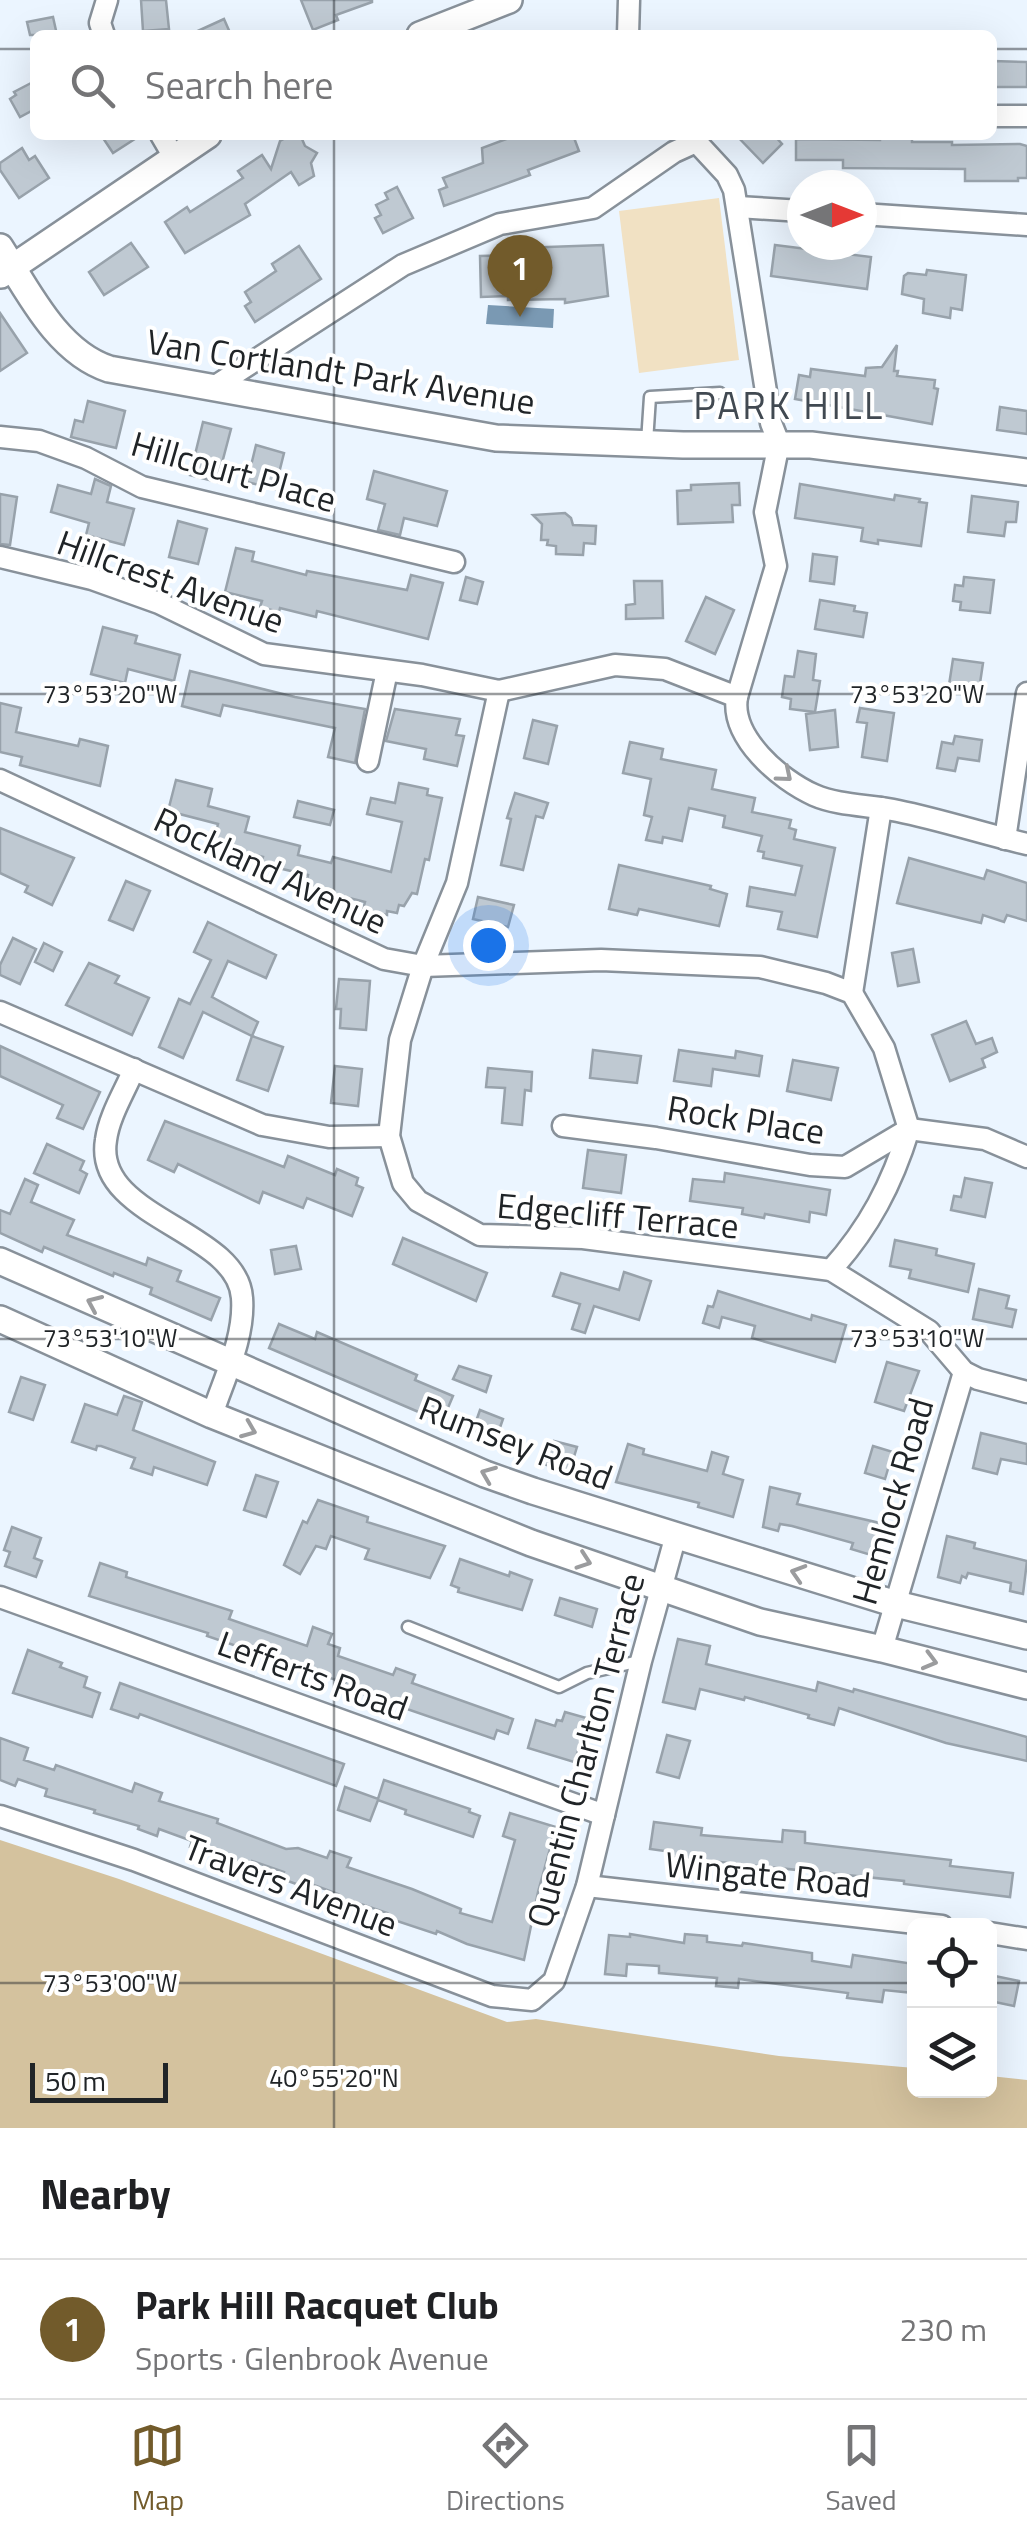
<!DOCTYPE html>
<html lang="en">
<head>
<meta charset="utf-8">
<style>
  body { margin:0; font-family:"Titillium Web",sans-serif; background:#f2f2f2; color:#202124 }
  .controls { position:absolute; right:30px; bottom:30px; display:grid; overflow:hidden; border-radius:15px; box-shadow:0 10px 40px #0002 }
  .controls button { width:90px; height:90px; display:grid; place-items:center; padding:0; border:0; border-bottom:2px solid #e0e0e0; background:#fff; color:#202124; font:50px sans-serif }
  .compass { position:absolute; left:787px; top:170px; width:90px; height:90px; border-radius:50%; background:#fff; box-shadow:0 10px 40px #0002; rotate:90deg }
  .scale { position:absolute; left:30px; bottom:25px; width:138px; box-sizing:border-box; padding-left:10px; border:5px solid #202427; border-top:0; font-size:28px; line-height:35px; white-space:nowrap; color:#202427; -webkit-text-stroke:8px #fff; paint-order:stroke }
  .you { position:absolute; left:488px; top:945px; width:35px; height:35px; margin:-25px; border:8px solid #fff; border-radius:50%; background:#1a73e8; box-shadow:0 0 0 15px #1a73e833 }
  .badge { display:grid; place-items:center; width:65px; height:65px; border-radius:50%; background:#725b2b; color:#fff; font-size:32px; font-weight:700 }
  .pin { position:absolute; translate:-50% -82px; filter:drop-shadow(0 2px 5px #0008) }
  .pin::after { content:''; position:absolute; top:52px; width:35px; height:30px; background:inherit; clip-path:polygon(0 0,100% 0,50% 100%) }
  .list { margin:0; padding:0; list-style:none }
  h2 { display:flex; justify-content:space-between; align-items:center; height:130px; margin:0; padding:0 40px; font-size:42px }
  h2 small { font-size:32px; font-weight:400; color:#757577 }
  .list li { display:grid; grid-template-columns:65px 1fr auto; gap:30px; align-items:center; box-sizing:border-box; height:140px; padding:0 40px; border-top:2px solid #e0e0e0 }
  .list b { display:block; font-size:38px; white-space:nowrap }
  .list p { margin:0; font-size:32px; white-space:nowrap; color:#757577 }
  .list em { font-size:32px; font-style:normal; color:#757577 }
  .icon { flex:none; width:55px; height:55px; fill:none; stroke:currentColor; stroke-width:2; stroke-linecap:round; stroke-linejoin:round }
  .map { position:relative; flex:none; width:1027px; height:2128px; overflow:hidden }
  .search { position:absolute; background:#fff; box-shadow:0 10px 40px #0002; left:30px; right:30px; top:30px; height:110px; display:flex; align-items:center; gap:25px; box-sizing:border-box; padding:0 35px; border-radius:15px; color:#757577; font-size:38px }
  .sheet { height:270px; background:#fff }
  nav { display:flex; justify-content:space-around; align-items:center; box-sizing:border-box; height:140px; border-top:2px solid #e0e0e0; background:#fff; font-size:28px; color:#757577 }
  nav a { display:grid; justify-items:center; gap:5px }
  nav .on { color:#725b2b }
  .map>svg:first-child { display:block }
</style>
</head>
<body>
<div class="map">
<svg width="1027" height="2128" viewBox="0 0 1027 2128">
  <rect width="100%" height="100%" fill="#ebf5ff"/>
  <path fill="#f1e1c3" d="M719 198 739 360 639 373 619 211Z"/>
  <path fill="#d4c29e" d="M0 1840 119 1879 507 2022 536 2019 779 2056 914 2068V2090H990V2076L1027 2080V2128H0Z"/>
  <path fill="#7a99b3" d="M488 305 554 309 553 328 486 324Z"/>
  <g fill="#bfc9d2" stroke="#98a2ab" stroke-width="2.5">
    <path d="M141 0H166L169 29 143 31Z"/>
    <path d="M301 0H372V2L336 15 338 20 313 30Z"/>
    <path d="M53 17 57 35H30L27 22Z"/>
    <path d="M224 19 231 35H189Z"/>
    <path d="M992 61 1027 62V87H992Z"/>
    <path d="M35 81V109L20 117 10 99 16 95 14 92Z"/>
    <path d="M101 135H141L113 153Z"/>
    <path d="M291 135 302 139 305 146 317 153 311 163 314 176 299 185 291 172 245 204 250 215 185 253 165 222 187 207 190 212 243 178 238 171 262 155 271 169 280 141Z"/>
    <path d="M517 135H573L579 151 528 170 530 175 444 206 439 190 447 187 443 178 483 163 482 148Z"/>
    <path d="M736 135H774L782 144 763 163Z"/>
    <path d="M880 137H912V142H952V145L1020 144 1027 146V178H1018V181H965V169L843 168V160H796V139L880 140Z"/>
    <path d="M22 148 29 160 35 156 49 178 19 198 0 170V163Z"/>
    <path d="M397 187 413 218 383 233 375 218 381 215 376 205 388 199 385 193Z"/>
    <path d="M131 243 148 267 104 295 89 272Z"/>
    <path d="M603 245 608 296 565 303V299L508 300V296L481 297 480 256 520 255V248Z"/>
    <path d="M775 245 871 257 867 289 771 276Z"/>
    <path d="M299 246 321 279 255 322 245 306 251 302 245 292 276 271 272 264Z"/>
    <path d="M927 270 966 275 962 310 951 308 950 318 923 313 924 299 902 294 904 276 908 273 926 275Z"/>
    <path d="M0 313 27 353 0 371Z"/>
    <path d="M897 345 894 371H898L897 376 935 380 934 388 938 389 932 424 795 399 799 375 810 377 811 369 865 376 866 368 882 367Z"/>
    <path d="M88 401 125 411 116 448 71 437 75 420 83 422Z"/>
    <path d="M1000 407 1027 411V434L997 430Z"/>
    <path d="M203 422 231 429 217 482 190 475Z"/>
    <path d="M256 445 284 453 275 489 247 482Z"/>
    <path d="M374 471 447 491 437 526 404 518 400 535 378 530 385 504 367 499Z"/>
    <path d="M95 479 111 486 107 502 134 509 124 545 86 535 89 523 51 512 58 485 91 494Z"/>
    <path d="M739 483 740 505H732L733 522 678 524 677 491 691 490V485Z"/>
    <path d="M800 484 894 500 895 495 920 499 919 502 927 503 921 546 878 540V544L861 541 863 528 795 518Z"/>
    <path d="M0 494 17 497 10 545 0 544Z"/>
    <path d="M972 496 1018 502 1016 522H1006L1004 536 968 532Z"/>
    <path d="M565 513 571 518 573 525 596 526 595 544 584 543 583 555 556 554V546L547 545 548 540H541L542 524 533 515Z"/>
    <path d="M178 521 207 529 198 564 169 557Z"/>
    <path d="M236 548 254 552 252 561 306 575 307 571 407 590 411 575 443 583 428 639 317 611 316 617 280 608 279 612 260 607 262 601 225 592Z"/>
    <path d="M813 554 837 557 834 584 810 581Z"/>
    <path d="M466 577 483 582 477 604 460 600Z"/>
    <path d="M964 577 994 580 990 613 960 610 961 602 953 601 955 585 963 586Z"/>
    <path d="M634 581H662L663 618 626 619V605L635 604Z"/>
    <path d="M706 597 734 610 715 654 686 641Z"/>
    <path d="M820 600 855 606 854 611 867 613 863 637 815 629Z"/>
    <path d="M103 627 137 636 135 643 180 655 174 681 128 669 125 683 91 674Z"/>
    <path d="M798 651 816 654 813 680 820 681 815 712 790 709 791 699 782 697 785 676 794 677Z"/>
    <path d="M953 659 983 663 979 690 949 685Z"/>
    <path d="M190 671 295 697 365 709 355 763 328 757 335 728 223 705 220 716 182 706Z"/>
    <path d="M0 703 21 708 16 732 78 746 80 739 108 746 100 786 20 765 22 757 0 752Z"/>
    <path d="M860 708 894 713 887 761 862 757 867 723 857 722Z"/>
    <path d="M395 709 460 719 456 735 464 736 457 766 424 759 426 749 386 741Z"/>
    <path d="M835 710 838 747 810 750 806 714Z"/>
    <path d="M533 720 557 726 548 764 524 758Z"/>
    <path d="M955 736 982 740 979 761 958 758 955 771 937 768 942 742 953 744Z"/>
    <path d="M630 742 663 749 661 759 716 770 712 789 755 798 752 812 791 820 789 828 796 830 794 839 835 848 817 937 778 929 782 912 747 906 750 887 795 895 802 866 763 858 764 852 758 851 762 836 723 827 725 816 689 808 682 841 663 837 662 843 646 840 652 817 644 815 651 779 623 773Z"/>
    <path d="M176 780 212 789 208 806 249 817 245 832 300 846 298 855 331 863 333 857 391 872 402 822 367 814 371 798 395 803 399 783 428 789 427 795 442 798 429 860 425 859 417 894 412 893 404 906 399 905 397 913 387 911V915L363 910 365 902 305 887 308 875 261 864 263 857 213 844 218 824 168 811Z"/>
    <path d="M515 793 548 803 543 818 536 816 523 870 501 865 511 819 507 818Z"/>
    <path d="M298 801 334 810 330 825 294 817Z"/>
    <path d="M0 828 74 858 52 905 25 892 28 886 0 873Z"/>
    <path d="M909 858 984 879 987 870 1027 883V921L1007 915 1004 922 983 915 981 923 897 903Z"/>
    <path d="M619 865 711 886 710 889 727 894 719 926 639 909 637 915 609 909Z"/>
    <path d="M126 881 150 891 133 930 109 920Z"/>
    <path d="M478 897 514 905 508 927 473 919Z"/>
    <path d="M208 922 276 955 266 978 228 961 212 997 258 1022 252 1036 203 1012 183 1058 159 1047 179 999 190 1004 211 960 194 952Z"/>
    <path d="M13 938 36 949 20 984 0 975V965Z"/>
    <path d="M44 943 62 952 53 971 35 962Z"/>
    <path d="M913 949 919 982 898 986 892 953Z"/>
    <path d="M89 963 119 976 115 983 149 998 132 1035 66 1005Z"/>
    <path d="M339 979 370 981 366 1030 340 1028 341 1009H336Z"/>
    <path d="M966 1021 976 1044 992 1038 997 1052 982 1059 985 1067 950 1081 932 1035Z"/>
    <path d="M252 1036 283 1047 268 1091 237 1080Z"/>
    <path d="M0 1046 100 1092 83 1129 57 1118 63 1105 0 1076Z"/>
    <path d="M593 1050 641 1056 637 1083 590 1078Z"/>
    <path d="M679 1050 735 1058 736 1051 762 1056 759 1076 713 1069 711 1086 674 1081Z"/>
    <path d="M793 1060 838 1068 831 1100 787 1091Z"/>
    <path d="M335 1066 362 1069 358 1106 331 1103Z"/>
    <path d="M488 1068 532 1072 531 1091 525 1090 522 1125 502 1123 505 1088 486 1087Z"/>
    <path d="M165 1121 284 1167 288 1156 335 1175 337 1169 358 1178 356 1185 363 1188 352 1216 307 1198 303 1208 263 1192 259 1203 178 1164 174 1172 148 1160Z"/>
    <path d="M47 1144 84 1161 80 1170 87 1174 79 1193 34 1173Z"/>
    <path d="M588 1150 626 1155 621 1193 583 1188Z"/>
    <path d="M725 1173 830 1190 826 1215 810 1212 809 1222 765 1214 764 1218 742 1214 743 1208 690 1201 693 1179 724 1182Z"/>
    <path d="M965 1178 992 1183 985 1217 951 1210 954 1196 961 1197Z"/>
    <path d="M25 1179 38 1185 31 1202 74 1220 67 1235 146 1265 148 1258 181 1271 177 1281 220 1298 211 1320 150 1294 152 1288 114 1273 113 1276 44 1247 42 1252 0 1233V1210L10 1214Z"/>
    <path d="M403 1238 487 1273 476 1301 393 1264Z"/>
    <path d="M895 1240 937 1249 936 1255 974 1264 968 1292 909 1278 911 1270 890 1266Z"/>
    <path d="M296 1246 301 1269 275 1274 271 1250Z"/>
    <path d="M624 1272 651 1281 639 1320 594 1306 585 1333 572 1329 580 1304 553 1296 561 1273 619 1290Z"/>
    <path d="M979 1289 1009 1296 1006 1308 1016 1310 1012 1327 973 1319Z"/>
    <path d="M718 1291 811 1320 812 1315 846 1325 835 1362 752 1338 755 1326 722 1317 719 1328 703 1323 708 1306 713 1307Z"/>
    <path d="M279 1324 315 1339 317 1332 417 1375 415 1380 453 1396 442 1422 269 1348Z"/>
    <path d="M887 1362 919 1371 904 1411 875 1402Z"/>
    <path d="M459 1366 491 1376 486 1392 453 1379Z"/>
    <path d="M21 1377 45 1385 33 1420 9 1412Z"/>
    <path d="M124 1396 142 1402 133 1430 215 1462 207 1485 154 1467 152 1475 131 1468 135 1458 101 1446H97L96 1450 72 1442 85 1404 117 1415Z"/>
    <path d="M480 1410 503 1419 496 1439 473 1430Z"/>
    <path d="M981 1433 1027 1444V1464L1001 1459 997 1474 973 1468Z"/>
    <path d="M554 1441 577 1447 569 1473 541 1463 545 1447 552 1449Z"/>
    <path d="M628 1444 644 1449 643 1454 707 1471 712 1452 728 1457 723 1474 743 1480 733 1517 698 1507 699 1503 616 1482Z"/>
    <path d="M873 1446 893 1452 885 1479 865 1473Z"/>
    <path d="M256 1475 278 1482 266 1517 244 1510Z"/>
    <path d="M770 1487 800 1494 797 1504 880 1523 871 1555 851 1549 853 1543 792 1526 780 1524 778 1531 763 1527Z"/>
    <path d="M318 1500 368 1517 367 1522 445 1546 430 1578 365 1559 369 1549 331 1536 326 1549 316 1546 300 1574 284 1565 303 1521 307 1523Z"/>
    <path d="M12 1527 41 1538 34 1558 42 1561 36 1577 5 1566 10 1552 4 1550Z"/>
    <path d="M947 1536 975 1543 974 1548 1027 1561 1023 1594 1010 1591 1011 1583 968 1573 966 1578 962 1576 960 1583 938 1577Z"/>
    <path d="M460 1559 509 1576 510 1572 532 1580 522 1610 458 1592 459 1588 451 1585Z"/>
    <path d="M100 1563 127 1572 126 1577 232 1611 229 1619 307 1646 313 1627 332 1634 328 1644 340 1648 338 1656 393 1675 396 1668 415 1675 412 1683 513 1719 508 1734 497 1730 494 1739 343 1687 345 1683 207 1636 208 1633 89 1596Z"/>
    <path d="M560 1598 597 1609 592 1627 555 1615Z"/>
    <path d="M678 1639 710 1646 706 1664 816 1691 818 1682 853 1692 854 1689 1027 1737V1761L946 1743 839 1708 834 1725 808 1718 809 1715 745 1697 744 1700 700 1689 695 1709 663 1702Z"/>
    <path d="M28 1650 62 1663 60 1667 87 1677 84 1687 100 1693 92 1717 13 1693Z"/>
    <path d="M120 1683 344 1764 336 1786 140 1714 138 1718 111 1709Z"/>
    <path d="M565 1712 590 1719 574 1762 528 1748 536 1720 555 1726 557 1720 562 1721Z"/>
    <path d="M667 1735 690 1741 679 1778 657 1772Z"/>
    <path d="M0 1738 28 1748 24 1760 54 1770 56 1765 132 1792 135 1783 162 1793 159 1801 218 1819 217 1823 286 1849 298 1848 327 1858 330 1851 351 1858 347 1867 412 1889 461 1909 460 1913 492 1922 515 1840 503 1836 510 1813 556 1827 538 1892 524 1960 467 1944 437 1931 436 1934 385 1917 387 1913 352 1901 350 1906 336 1901 338 1894 303 1881 302 1886 282 1879 284 1872 252 1861 249 1868 190 1847 192 1841 159 1829 157 1836 138 1829 139 1826 94 1813 95 1810 45 1796 47 1789 18 1779 15 1786 0 1780Z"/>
    <path d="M384 1780 470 1809 469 1812 480 1816 473 1837 405 1814 406 1810 378 1800 370 1821 338 1810 345 1787 378 1799Z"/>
    <path d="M654 1822 702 1828 701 1835 782 1842 783 1830 805 1832V1843L951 1860 950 1866 1013 1873 1010 1897 904 1884V1881L671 1857 672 1852 650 1849Z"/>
    <path d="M630 1934 684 1943 685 1934 707 1936V1942L742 1946 743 1943 812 1953V1961L851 1967 853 1955 914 1964V1993L884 1990 882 2002 847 1998 848 1993 739 1979 738 1988 716 1986 717 1978 659 1973V1966L627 1964 626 1976 605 1974 609 1935 630 1937Z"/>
    <path d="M990 1975 1019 1981 1014 2006 990 2001Z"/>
  </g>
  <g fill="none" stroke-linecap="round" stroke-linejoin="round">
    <defs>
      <g id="service">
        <path d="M647 442 650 397 720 393"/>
        <path d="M408 1627 559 1687 587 1673 640 1661"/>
      </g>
      <g id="minor">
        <path d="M104 35 100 23 107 0"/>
        <path d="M628 35 629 0"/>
        <path d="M992 116H1027"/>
        <path d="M161 135 175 159"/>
        <path d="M690 135 727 175 734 190 771 423 779 443 765 512 776 566 737 697C730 737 780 780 814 795 839 806 871 805 898 811 942 820 984 834 1027 844"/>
        <path d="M738 207 802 211"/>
        <path d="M862 214 1027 225"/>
        <path d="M214 387 403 265 500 224 593 208 674 152 696 142"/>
        <path d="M0 437 39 441 86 458 142 487 454 562"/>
        <path d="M0 557 92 579 159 603 264 654 422 675 499 691 615 665 665 669 737 697"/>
        <path d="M499 691 457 883 423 966 400 1040 389 1136 403 1183 418 1201 480 1235 583 1238 831 1270 929 1331 964 1372 978 1379 1027 1392"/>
        <path d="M368 761 387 671"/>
        <path d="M0 780 384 959 423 966 601 960 760 967 826 983 852 993 884 1048 909 1129"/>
        <path d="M1005 839 1027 693"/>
        <path d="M852 993 881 808"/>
        <path d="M0 1012 262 1125 329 1137 389 1136"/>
        <path d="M134 1069C125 1091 109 1116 106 1140 93 1218 238 1230 242 1298 245 1338 224 1378 212 1415"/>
        <path d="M563 1126 656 1138 810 1165 845 1167 909 1129"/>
        <path d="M909 1129 985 1139 1027 1157"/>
        <path d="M831 1270C869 1228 892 1184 909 1129"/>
        <path d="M0 1597 604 1815"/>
        <path d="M882 1649 964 1372"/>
        <path d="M0 1816 134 1860 492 1996 532 2000 554 1981 587 1886 641 1661 676 1535"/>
        <path d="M587 1886 942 1926"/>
        <path d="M990 1933 1027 1939"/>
      </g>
      <g id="tertiary">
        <path d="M420 35 509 0"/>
        <path d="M0 247C28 291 57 352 109 369L496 438 683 445H811L1027 472"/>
        <path d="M1 275 208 135"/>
        <path d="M0 1261 485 1474 533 1491 896 1604 1027 1636"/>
        <path d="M0 1319 212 1415 531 1543 760 1622 882 1649 1027 1686"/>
      </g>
    </defs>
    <use href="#service" stroke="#88919a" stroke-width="15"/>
    <use href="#minor" stroke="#88919a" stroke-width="25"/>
    <use href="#tertiary" stroke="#88919a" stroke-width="30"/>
    <use href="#service" stroke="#fff" stroke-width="10"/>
    <use href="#minor" stroke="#fff" stroke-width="20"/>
    <use href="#tertiary" stroke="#fff" stroke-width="25"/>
  </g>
  <defs><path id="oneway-chevron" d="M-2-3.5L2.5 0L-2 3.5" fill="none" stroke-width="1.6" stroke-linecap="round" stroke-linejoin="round" transform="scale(2.5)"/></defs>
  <g stroke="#9b9c9e">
    <use href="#oneway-chevron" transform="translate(785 775) rotate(40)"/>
    <use href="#oneway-chevron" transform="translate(94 1303) rotate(-156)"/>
    <use href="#oneway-chevron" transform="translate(249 1430) rotate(22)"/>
    <use href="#oneway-chevron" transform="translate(488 1474) rotate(-158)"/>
    <use href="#oneway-chevron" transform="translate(584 1561) rotate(19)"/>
    <use href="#oneway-chevron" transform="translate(798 1573) rotate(-163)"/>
    <use href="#oneway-chevron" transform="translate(930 1661) rotate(15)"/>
  </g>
  <path fill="none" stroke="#202427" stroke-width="2.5" stroke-opacity="0.45" d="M334 0V35M0 49H35M992 49H1027M334 135V2128M0 694H1027M0 1339H1027M0 1983H914M990 1983H1027"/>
  <g text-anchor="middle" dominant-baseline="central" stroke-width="8" stroke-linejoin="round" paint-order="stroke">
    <g font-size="35" fill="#202427" stroke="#fff">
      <text transform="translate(341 371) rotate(9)">Van Cortlandt Park Avenue</text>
      <text transform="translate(234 471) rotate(16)">Hillcourt Place</text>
      <text transform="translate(171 581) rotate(20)">Hillcrest Avenue</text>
      <text transform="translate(271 870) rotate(25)">Rockland Avenue</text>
      <text transform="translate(746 1119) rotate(9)">Rock Place</text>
      <text transform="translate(618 1215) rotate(5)">Edgecliff Terrace</text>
      <text transform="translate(516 1442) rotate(21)">Rumsey Road</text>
      <text transform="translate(892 1501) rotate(-74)">Hemlock Road</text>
      <text transform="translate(313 1675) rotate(20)">Lefferts Road</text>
      <text transform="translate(585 1750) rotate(-75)">Quentin Charlton Terrace</text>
      <text transform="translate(768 1874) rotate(6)">Wingate Road</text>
      <text transform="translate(291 1885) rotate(21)">Travers Avenue</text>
    </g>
    <g font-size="38" letter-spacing="2.5" fill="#414951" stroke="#fff">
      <text x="789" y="405">PARK HILL</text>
    </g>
  </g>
  <g font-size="25" text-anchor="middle" fill="#202427" stroke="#fff" stroke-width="8" stroke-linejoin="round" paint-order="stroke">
    <text x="110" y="703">73°53'20"W</text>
    <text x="917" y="703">73°53'20"W</text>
    <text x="110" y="1347">73°53'10"W</text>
    <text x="917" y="1347">73°53'10"W</text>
    <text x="110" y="1992">73°53'00"W</text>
    <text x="334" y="2087">40°55'20"N</text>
  </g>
</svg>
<div class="controls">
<button><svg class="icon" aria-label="locate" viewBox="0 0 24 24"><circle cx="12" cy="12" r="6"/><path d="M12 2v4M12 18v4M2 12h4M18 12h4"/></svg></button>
<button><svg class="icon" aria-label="layers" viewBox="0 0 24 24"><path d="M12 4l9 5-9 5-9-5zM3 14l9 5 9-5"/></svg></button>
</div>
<svg class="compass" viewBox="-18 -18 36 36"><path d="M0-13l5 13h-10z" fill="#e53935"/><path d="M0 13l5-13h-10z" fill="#757577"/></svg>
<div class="scale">50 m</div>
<div class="you"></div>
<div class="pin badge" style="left:520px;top:317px">1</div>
<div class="search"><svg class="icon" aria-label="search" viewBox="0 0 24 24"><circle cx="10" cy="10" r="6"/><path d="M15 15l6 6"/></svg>Search here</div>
</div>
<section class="sheet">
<h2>Nearby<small></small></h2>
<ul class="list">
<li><span class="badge">1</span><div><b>Park Hill Racquet Club</b><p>Sports · Glenbrook Avenue</p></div><em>230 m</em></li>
</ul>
</section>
<nav>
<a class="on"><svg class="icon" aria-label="map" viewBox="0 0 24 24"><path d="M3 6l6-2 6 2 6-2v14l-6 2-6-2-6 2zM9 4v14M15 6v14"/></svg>Map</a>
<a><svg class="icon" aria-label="directions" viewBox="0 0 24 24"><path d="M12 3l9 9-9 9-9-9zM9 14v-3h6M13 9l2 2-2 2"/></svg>Directions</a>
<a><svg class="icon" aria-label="saved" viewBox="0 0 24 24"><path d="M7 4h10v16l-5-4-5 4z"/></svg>Saved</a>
</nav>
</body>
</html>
